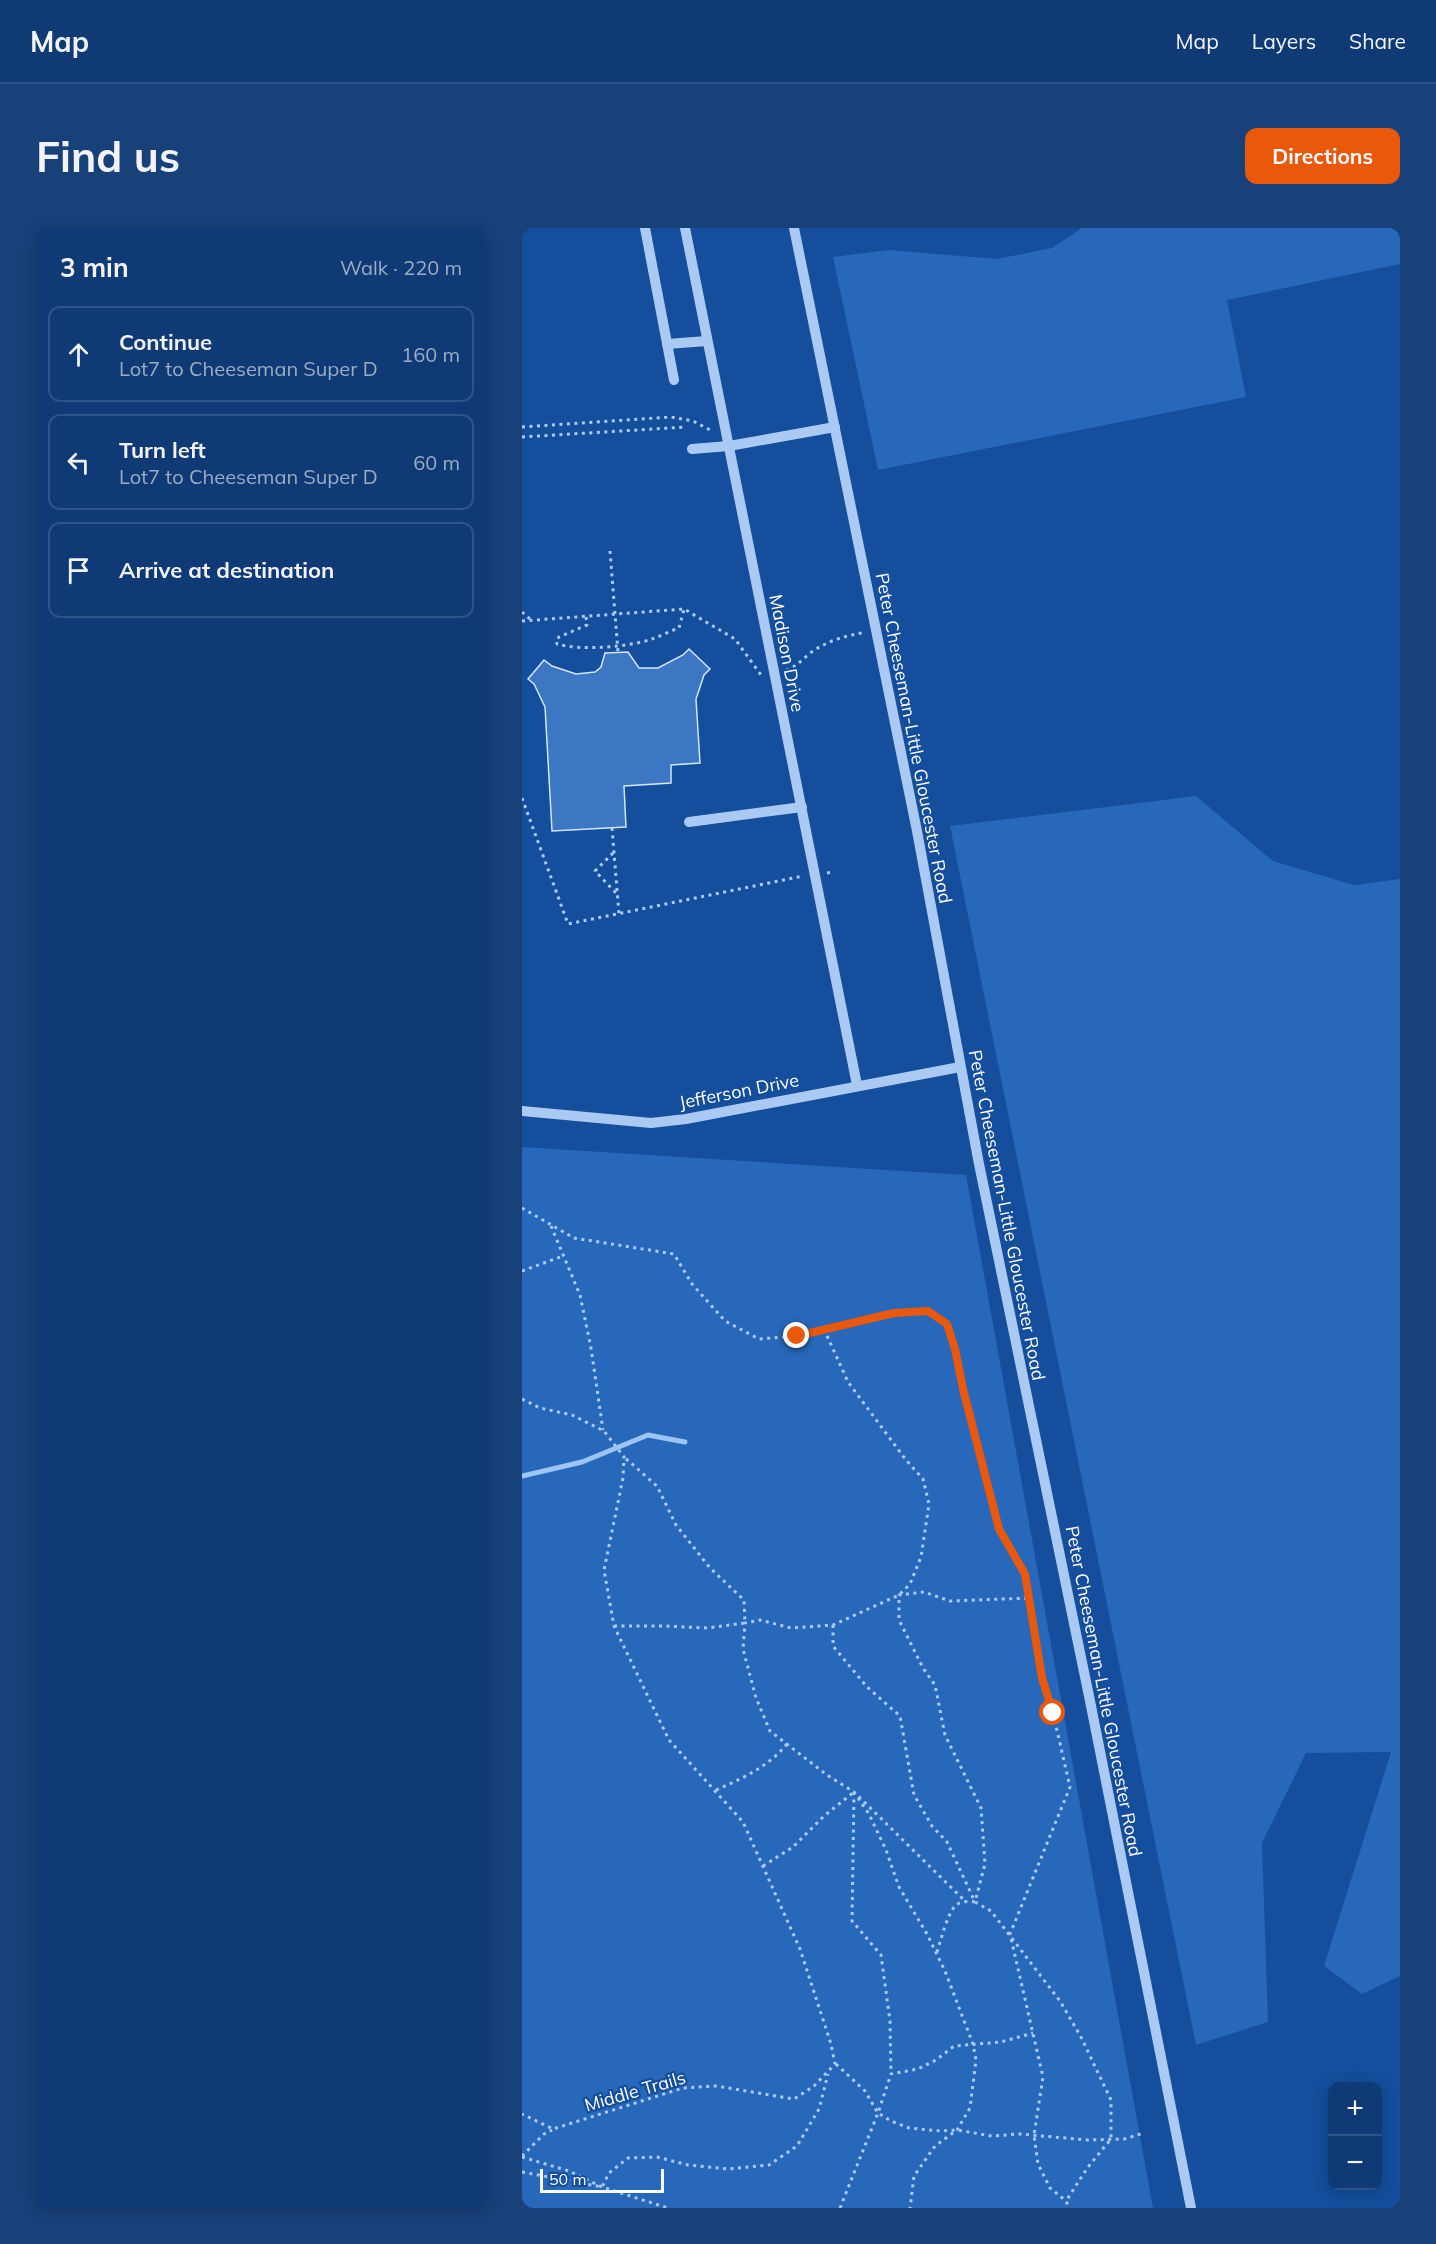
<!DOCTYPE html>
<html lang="en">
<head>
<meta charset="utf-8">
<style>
  body { margin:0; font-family:Mulish,sans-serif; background:#18417a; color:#f1f3f6 }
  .controls { position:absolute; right:18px; bottom:18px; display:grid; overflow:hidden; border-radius:12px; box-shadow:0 3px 15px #0003 }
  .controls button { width:54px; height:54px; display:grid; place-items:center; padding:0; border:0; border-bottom:2px solid #2f5487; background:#0f3a75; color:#f1f3f6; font:30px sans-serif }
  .scale { position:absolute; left:18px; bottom:15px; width:124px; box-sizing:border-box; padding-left:6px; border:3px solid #fff; border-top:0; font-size:16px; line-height:21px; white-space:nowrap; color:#fff; -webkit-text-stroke:4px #144e9c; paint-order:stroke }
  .stop { position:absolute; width:18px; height:18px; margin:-14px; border:4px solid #ea580c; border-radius:50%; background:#fff }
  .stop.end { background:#ea580c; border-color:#fff; box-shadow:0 2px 6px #0008 }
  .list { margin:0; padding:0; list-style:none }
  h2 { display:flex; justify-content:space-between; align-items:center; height:78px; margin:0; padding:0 24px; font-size:26px }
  h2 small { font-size:20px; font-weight:400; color:#9badc5 }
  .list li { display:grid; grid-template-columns:39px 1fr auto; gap:18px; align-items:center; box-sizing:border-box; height:96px; margin:0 12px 12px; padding:0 12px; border:2px solid #2f5487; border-radius:12px }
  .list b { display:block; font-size:22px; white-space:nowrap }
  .list p { margin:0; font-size:20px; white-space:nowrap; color:#9badc5 }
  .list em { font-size:20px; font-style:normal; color:#9badc5 }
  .icon { flex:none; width:33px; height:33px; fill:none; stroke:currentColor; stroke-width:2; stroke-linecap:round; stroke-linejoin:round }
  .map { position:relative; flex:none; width:878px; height:1980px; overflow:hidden; border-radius:12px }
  header { display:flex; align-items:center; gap:36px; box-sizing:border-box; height:84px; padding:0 30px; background:#0f3a75; border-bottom:2px solid #2f5487 }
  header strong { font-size:28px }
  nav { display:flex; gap:33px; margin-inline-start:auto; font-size:21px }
  .intro { display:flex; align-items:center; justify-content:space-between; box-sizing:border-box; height:144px; padding:0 36px }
  h1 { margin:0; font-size:42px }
  .button { padding:15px 27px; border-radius:12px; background:#ea580c; color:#fff; font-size:21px; font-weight:700 }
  main { display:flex; gap:36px; padding:0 36px }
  aside { flex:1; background:#0f3a75; border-radius:12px; box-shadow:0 3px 15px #0003 }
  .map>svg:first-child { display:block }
</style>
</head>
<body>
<header>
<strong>Map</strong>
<nav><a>Map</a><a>Layers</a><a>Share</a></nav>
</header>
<div class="intro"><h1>Find us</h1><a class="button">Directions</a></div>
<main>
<aside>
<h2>3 min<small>Walk · 220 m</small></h2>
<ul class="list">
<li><svg class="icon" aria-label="ahead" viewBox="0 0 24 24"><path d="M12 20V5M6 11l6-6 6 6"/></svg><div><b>Continue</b><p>Lot7 to Cheeseman Super D</p></div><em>160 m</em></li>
<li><svg class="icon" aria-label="left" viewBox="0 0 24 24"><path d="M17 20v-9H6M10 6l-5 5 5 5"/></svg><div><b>Turn left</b><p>Lot7 to Cheeseman Super D</p></div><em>60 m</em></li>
<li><svg class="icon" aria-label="arrive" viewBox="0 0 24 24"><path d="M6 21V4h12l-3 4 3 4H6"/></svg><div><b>Arrive at destination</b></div></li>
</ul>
</aside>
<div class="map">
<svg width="878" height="1980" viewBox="0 0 878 1980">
  <rect width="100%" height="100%" fill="#144e9c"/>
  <g fill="#2768ba">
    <path d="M560 0H878V36L705 72 724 169 356 242 311 29 366 22 475 31 530 20Z"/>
    <path d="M674 568 751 633 832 657 878 651V1748L840 1766 802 1738 869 1524 784 1525 740 1615 746 1794 674 1817 428 598Z"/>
    <path d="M0 919 444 947 631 1980H0Z"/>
  </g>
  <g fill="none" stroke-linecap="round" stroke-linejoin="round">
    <path stroke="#9cc5f6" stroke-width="5" d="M0 1248 60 1234 126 1207 163 1214"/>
  </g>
  <path fill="#3d77c3" stroke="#d2e5fd" stroke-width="1.5" d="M167 421 188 441 182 447 174 471 178 535 149 537V555L102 558 104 599 30 603 23 479 12 456 6 451 22 432 30 438 54 446 73 444 79 439 83 425 106 424 117 440H136L161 427Z"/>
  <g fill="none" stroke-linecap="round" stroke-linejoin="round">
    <g stroke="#aacaf3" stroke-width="3" stroke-dasharray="3 4.5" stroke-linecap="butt">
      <path d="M0 199 149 189 171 193 190 203"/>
      <path d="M0 209 164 199"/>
      <path d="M88 323 96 424"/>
      <path d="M0 384 9 392"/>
      <path d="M64 389 65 397 37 409 34 412 35 416C58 423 107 419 130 411 139 408 148 403 157 400L162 381"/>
      <path d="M0 393 162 381 213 411 239 447"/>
      <path d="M264 442C274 440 282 429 291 423 306 413 322 408 340 405"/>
      <path d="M0 570 46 696 281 648"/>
      <path d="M90 600 97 686"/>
      <path d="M91 625 73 643 95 666"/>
      <path d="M305 645 312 644"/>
      <path d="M0 980 52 1010 152 1026 170 1056 203 1093 237 1111 275 1108 372 1085 406 1083 425 1096 433 1121 441 1161 477 1301 503 1346 520 1450 531 1485 548 1559 488 1706 521 1849 512 1907 516 1936 528 1960 544 1973 547 1980"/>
      <path d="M29 998 58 1067 69 1120 81 1202"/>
      <path d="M0 1043 41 1028"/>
      <path d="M302 1101 326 1154 384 1232 401 1251 407 1276 399 1329 388 1356 377 1367 311 1397 269 1400 238 1392 223 1395 221 1421 234 1470 248 1503 305 1547 332 1564 443 1673"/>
      <path d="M0 1171 18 1180 50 1187 82 1203 102 1229 101 1250 82 1342 92 1398 147 1512 221 1594 278 1721 309 1816 313 1836 292 1858 272 1871 194 1858 161 1860 31 1901 0 1886"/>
      <path d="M311 1397V1418L345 1459 378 1488 392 1567 410 1598 425 1614 453 1674 469 1683 538 1773 559 1809 589 1872V1911L566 1939 544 1973"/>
      <path d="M92 1398H143L185 1400 223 1395 222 1372 188 1340 154 1297 135 1258 102 1229"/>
      <path d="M194 1562C221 1550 246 1539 265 1516"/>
      <path d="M332 1564 330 1693 359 1727 368 1793 369 1845"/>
      <path d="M336 1570 347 1586 364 1622 377 1659 405 1706 423 1743 451 1816 454 1832 448 1880 435 1902 413 1918 392 1948 388 1980"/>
      <path d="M241 1638 271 1619 302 1588 332 1564"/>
      <path d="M415 1724C419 1712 425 1686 434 1677 439 1673 447 1673 453 1674L463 1636 459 1580 423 1507 413 1457 401 1440 377 1392V1367L402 1364 428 1373 508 1370"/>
      <path d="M314 1836 343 1863 356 1885 369 1893 387 1900 419 1903 435 1902 470 1908 497 1906 566 1912 602 1911 622 1905"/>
      <path d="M0 1928 22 1906 30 1902"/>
      <path d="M0 1929 47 1943 80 1959 146 1980"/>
      <path d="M0 1944 80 1959 87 1945 106 1930 135 1929 166 1937 207 1941 247 1937 275 1918 297 1881 306 1846"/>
      <path d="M318 1980 356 1885 369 1846 396 1841 414 1832 432 1818 479 1814 511 1805"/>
    </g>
    <g stroke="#aacaf3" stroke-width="10">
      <path d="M123 0 152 152"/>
      <path d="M163 0 335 857"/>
      <path d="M272 0 395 603 457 936 567 1468 669 1980"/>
      <path d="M145 116 185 113"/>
      <path d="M170 221 207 218 313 199"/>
      <path d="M167 594 280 579"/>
      <path d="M0 883 129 895 164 891 438 839"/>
    </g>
  </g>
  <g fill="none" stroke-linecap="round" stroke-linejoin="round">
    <path stroke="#ea580c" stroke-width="8" d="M275 1108 372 1085 406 1083 425 1096 433 1121 441 1161 477 1301 503 1346 520 1450 531 1485"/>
  </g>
  <g text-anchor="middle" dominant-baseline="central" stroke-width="4.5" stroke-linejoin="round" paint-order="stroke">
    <g font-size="18" fill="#fff" stroke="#144e9c">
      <text transform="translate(265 425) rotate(79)">Madison Drive</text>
      <text transform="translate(392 510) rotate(79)">Peter Cheeseman-Little Gloucester Road</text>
      <text transform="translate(217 863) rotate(-11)">Jefferson Drive</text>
      <text transform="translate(485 987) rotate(79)">Peter Cheeseman-Little Gloucester Road</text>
      <text transform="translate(582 1463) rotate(79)">Peter Cheeseman-Little Gloucester Road</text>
      <text transform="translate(113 1863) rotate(-16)">Middle Trails</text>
    </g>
  </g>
</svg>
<div class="controls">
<button>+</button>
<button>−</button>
</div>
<div class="scale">50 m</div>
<div class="stop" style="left:531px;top:1485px"></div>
<div class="stop end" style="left:275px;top:1108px"></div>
</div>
</main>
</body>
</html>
